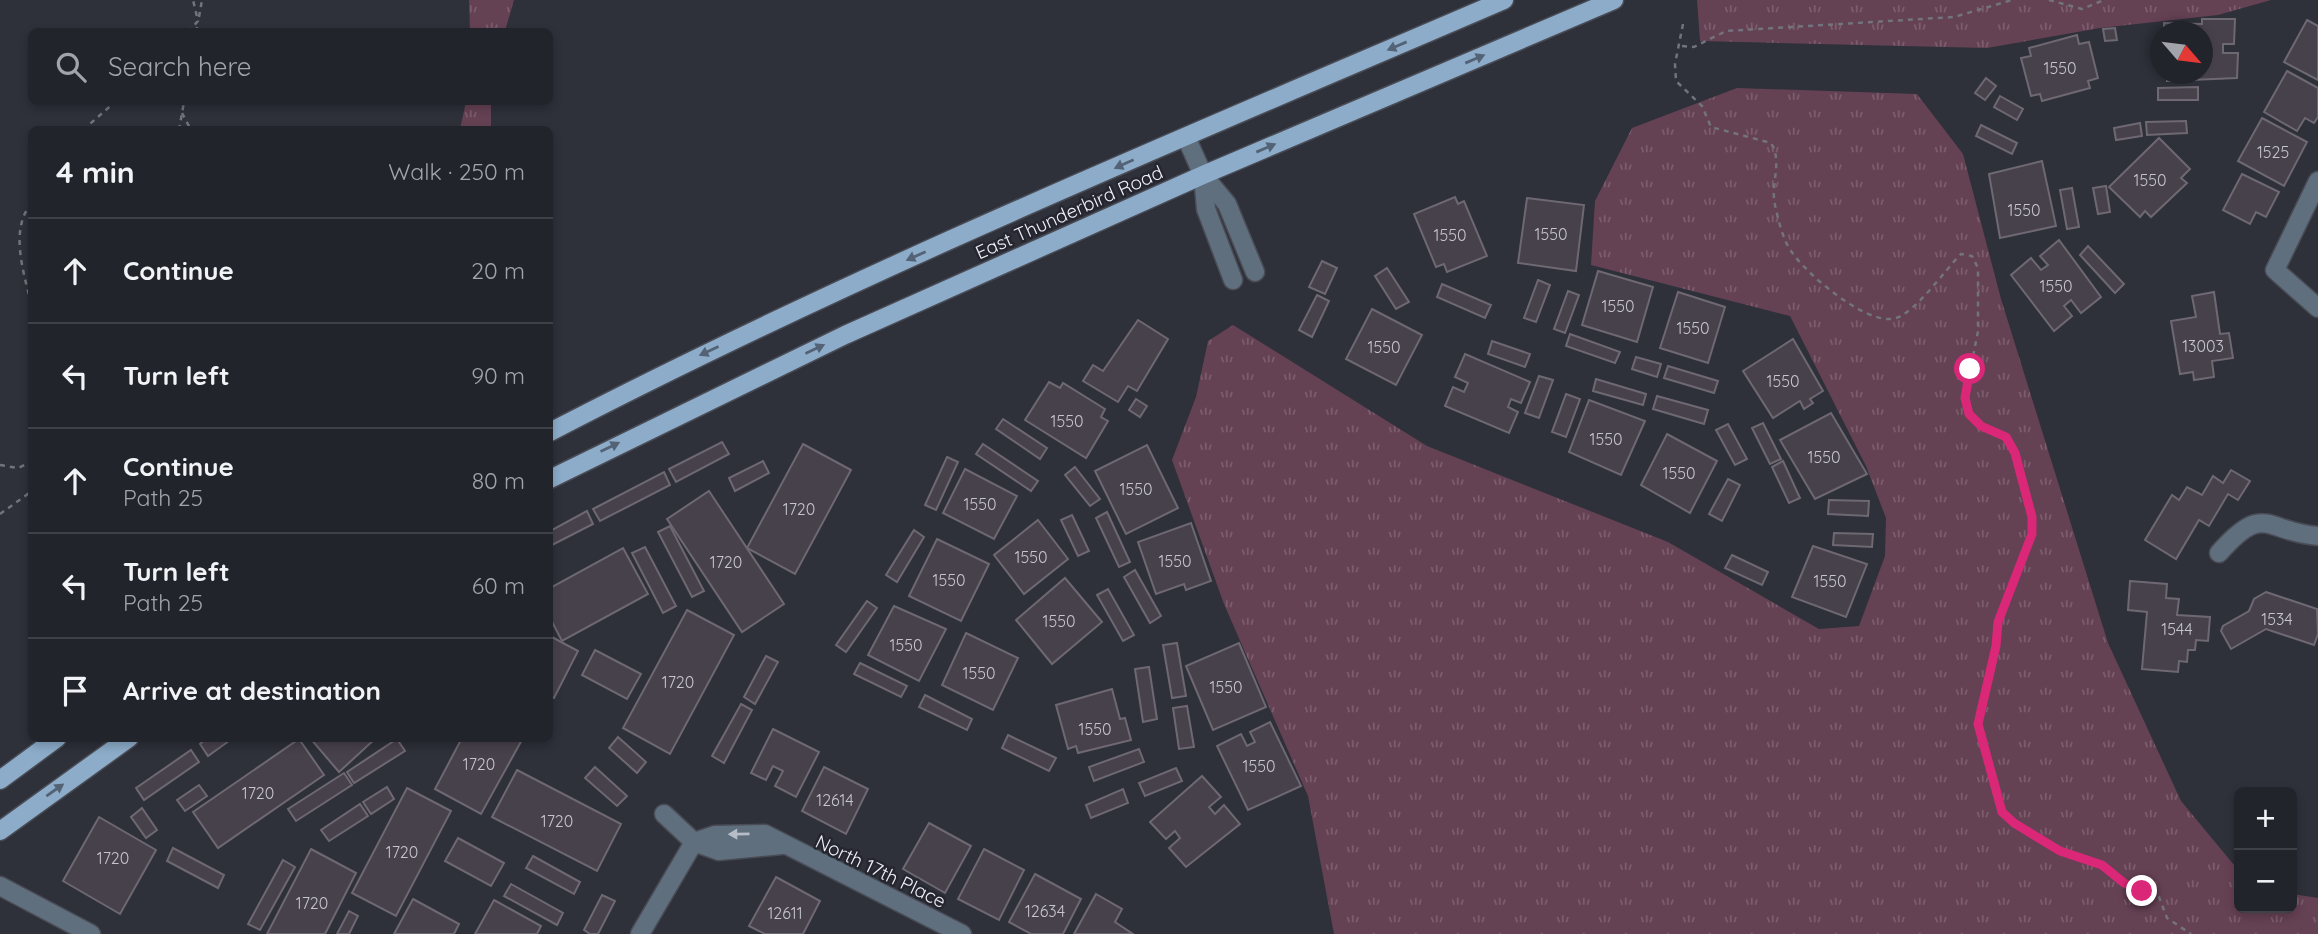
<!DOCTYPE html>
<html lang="en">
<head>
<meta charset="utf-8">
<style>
  body { margin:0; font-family:Quicksand,sans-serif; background:#2e3038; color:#f1f3f6 }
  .controls { position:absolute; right:21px; bottom:21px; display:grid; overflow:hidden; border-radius:10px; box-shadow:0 4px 10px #0003 }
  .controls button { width:63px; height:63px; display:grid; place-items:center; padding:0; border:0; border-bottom:2px solid #3f4148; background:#22242c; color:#f1f3f6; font:35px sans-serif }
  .compass { position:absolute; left:2150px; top:21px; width:63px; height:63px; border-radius:50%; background:#22242c; box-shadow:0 4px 10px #0003; rotate:118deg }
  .stop { position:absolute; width:21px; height:21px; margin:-16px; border:5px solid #db2777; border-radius:50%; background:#fff }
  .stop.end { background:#db2777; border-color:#fff; box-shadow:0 2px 7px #0008 }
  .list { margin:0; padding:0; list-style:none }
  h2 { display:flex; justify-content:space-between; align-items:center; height:91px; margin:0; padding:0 28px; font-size:30px }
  h2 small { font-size:23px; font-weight:400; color:#a2a4a9 }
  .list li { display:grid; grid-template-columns:46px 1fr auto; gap:21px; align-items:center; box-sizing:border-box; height:105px; padding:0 28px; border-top:2px solid #3f4148 }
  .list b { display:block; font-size:26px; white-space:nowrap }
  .list p { margin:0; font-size:23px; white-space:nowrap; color:#a2a4a9 }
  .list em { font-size:23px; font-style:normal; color:#a2a4a9 }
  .icon { flex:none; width:38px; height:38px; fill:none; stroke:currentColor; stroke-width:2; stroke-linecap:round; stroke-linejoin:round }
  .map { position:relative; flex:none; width:2318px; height:934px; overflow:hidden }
  .search { position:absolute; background:#22242c; box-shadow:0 4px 10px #0003; left:28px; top:28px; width:525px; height:77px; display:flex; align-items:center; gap:18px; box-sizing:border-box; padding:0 24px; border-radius:10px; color:#a2a4a9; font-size:26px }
  .panel { position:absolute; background:#22242c; box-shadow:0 4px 10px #0003; left:28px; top:126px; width:525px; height:616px; border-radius:10px }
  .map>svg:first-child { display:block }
</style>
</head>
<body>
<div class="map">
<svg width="2318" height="934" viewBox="0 0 2318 934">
  <defs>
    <pattern id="grass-tufts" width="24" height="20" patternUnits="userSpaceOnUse" patternTransform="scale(1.75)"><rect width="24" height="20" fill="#654154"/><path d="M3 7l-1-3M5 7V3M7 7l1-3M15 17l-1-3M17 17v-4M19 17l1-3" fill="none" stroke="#7b5d6d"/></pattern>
  </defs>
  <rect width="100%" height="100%" fill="#2e303a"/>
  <g fill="url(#grass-tufts)">
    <path d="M469 0H514L505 31H470Z"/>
    <path d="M1697 0H2271L2218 15 2100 28 1987 48 1700 41Z"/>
    <path d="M1737 88 1917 94 1963 154 2001 299 2108 643 2181 801 2239 871V908H2292V894L2318 898V934H1334L1308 796 1224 604 1172 460 1196 397 1208 341 1233 325 1427 446 1668 542 1819 629 1859 626 1885 556 1886 518 1866 466 1790 316 1591 265 1595 201 1632 128Z"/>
    <path d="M466 102H491V129H460Z"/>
  </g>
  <g fill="#47414b" stroke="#6e6872" stroke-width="2">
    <path d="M2202 19H2235L2234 44H2223V53H2238L2237 78 2167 81V74H2202V32H2164V23L2202 24Z"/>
    <path d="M2307 20 2318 26V80L2284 62Z"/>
    <path d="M2115 28 2117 40 2105 41 2103 29Z"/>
    <path d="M2077 35 2079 44 2089 42 2098 78 2088 81 2090 88 2042 101 2040 94 2031 96 2021 58 2031 56 2029 48Z"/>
    <path d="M2287 71 2318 88V117L2314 123 2305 118 2297 131 2264 112Z"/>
    <path d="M1986 78 1996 86 1985 100 1975 93Z"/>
    <path d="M2198 87V100H2158V88Z"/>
    <path d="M2000 96 2023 109 2017 120 1994 107Z"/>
    <path d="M2262 118 2307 142 2284 186 2238 161Z"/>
    <path d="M2186 121 2187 133 2147 135 2146 122Z"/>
    <path d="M2140 123 2142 136 2116 140 2114 128Z"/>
    <path d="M1981 125 2017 143 2012 154 1976 136Z"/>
    <path d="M2159 138 2190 169 2181 178 2187 183 2151 217 2145 211 2140 217 2109 187Z"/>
    <path d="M2042 161 2056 226 2000 238 1989 174Z"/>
    <path d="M2242 174 2279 192 2266 217 2256 212 2250 224 2223 210Z"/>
    <path d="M2106 186 2110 212 2098 214 2093 188Z"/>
    <path d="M2072 188 2079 227 2067 229 2060 190Z"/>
    <path d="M1455 197 1458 204 1464 201 1487 256 1447 272 1444 264 1436 267 1414 214Z"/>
    <path d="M1527 198 1584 205 1576 271 1518 263Z"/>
    <path d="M2059 240 2101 297 2081 313 2071 300 2064 306 2072 316 2054 331 2011 275 2031 258 2041 270 2048 265 2040 256Z"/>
    <path d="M2088 246 2124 284 2115 293 2080 255Z"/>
    <path d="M1322 261 1337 268 1325 294 1309 287Z"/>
    <path d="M1387 268 1409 302 1396 309 1375 276Z"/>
    <path d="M1598 271 1653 287 1637 342 1582 325Z"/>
    <path d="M1538 280 1550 285 1536 322 1524 318Z"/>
    <path d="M1442 284 1491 305 1485 318 1437 297Z"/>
    <path d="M1568 291 1579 295 1565 333 1554 329Z"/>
    <path d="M1678 292 1725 307 1708 363 1660 348Z"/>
    <path d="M2214 292 2220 334 2229 333 2233 358 2212 361 2214 377 2194 380 2193 372 2180 374 2171 321 2196 317 2192 296Z"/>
    <path d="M1317 295 1329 301 1312 337 1299 330Z"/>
    <path d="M1372 309 1422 335 1396 385 1346 359Z"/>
    <path d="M1138 320 1168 339 1137 391 1128 386 1118 402 1083 381 1093 365 1103 371Z"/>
    <path d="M1570 334 1620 352 1615 363 1566 346Z"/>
    <path d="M1793 339 1823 391 1810 399 1813 403 1804 409 1800 401 1773 418 1743 371Z"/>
    <path d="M1492 341 1530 354 1525 367 1488 354Z"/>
    <path d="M1465 354 1530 382 1521 403 1511 399 1508 407 1518 412 1509 433 1445 406 1453 387 1464 392 1468 383 1455 377Z"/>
    <path d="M1636 357 1661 364 1657 377 1632 369Z"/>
    <path d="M1668 366 1718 381 1714 393 1664 378Z"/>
    <path d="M1539 376 1553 380 1539 418 1525 413Z"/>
    <path d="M1596 379 1646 394 1643 405 1593 391Z"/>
    <path d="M1049 382 1060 388 1063 383 1105 409 1101 417 1108 421 1086 458 1025 420Z"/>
    <path d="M1566 394 1580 399 1566 437 1552 432Z"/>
    <path d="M1657 396 1708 410 1704 424 1653 409Z"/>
    <path d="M1136 399 1147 406 1140 417 1129 410Z"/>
    <path d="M1589 400 1645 421 1621 475 1569 452Z"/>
    <path d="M1831 413 1867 474 1815 499 1780 440Z"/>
    <path d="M1003 419 1047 448 1040 459 996 429Z"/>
    <path d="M1763 423 1781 459 1770 464 1752 428Z"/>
    <path d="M1728 424 1747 459 1735 465 1716 430Z"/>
    <path d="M1667 434 1717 461 1690 513 1641 485Z"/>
    <path d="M722 442 729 454 676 482 669 469Z"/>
    <path d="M803 444 851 470 795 574 747 548Z"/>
    <path d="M983 444 1038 481 1031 491 976 454Z"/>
    <path d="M1147 445 1178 508 1126 534 1095 471Z"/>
    <path d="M947 457 958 462 936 510 925 505Z"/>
    <path d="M763 461 769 473 735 491 729 478Z"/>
    <path d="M1783 461 1800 498 1789 503 1772 467Z"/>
    <path d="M1075 467 1100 499 1090 506 1065 475Z"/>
    <path d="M965 469 1017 496 994 539 943 513Z"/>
    <path d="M2231 470 2250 481 2238 500 2228 494 2209 526 2199 520 2176 559 2145 540 2172 495 2179 500 2187 487 2202 495 2213 476 2223 483Z"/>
    <path d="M664 472 670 485 600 521 593 509Z"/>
    <path d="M1728 479 1740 485 1722 521 1709 514Z"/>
    <path d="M709 491 784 604 742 632 667 519Z"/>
    <path d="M1829 500 1869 501 1868 516 1828 514Z"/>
    <path d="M587 511 593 524 550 546V531Z"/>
    <path d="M1107 512 1130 562 1119 567 1096 518Z"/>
    <path d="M1072 515 1089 551 1078 556 1061 520Z"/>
    <path d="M1038 520 1068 559 1024 594 994 555Z"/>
    <path d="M1191 523 1211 581 1186 590 1184 584 1156 594 1138 542Z"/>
    <path d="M670 526 704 591 692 597 658 532Z"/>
    <path d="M914 530 924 537 897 582 886 575Z"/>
    <path d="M1834 533 1873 534 1872 547 1833 545Z"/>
    <path d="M937 539 989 564 961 621 909 596Z"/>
    <path d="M1813 546 1867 564 1846 617 1792 597Z"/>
    <path d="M645 547 676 606 663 613 632 553Z"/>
    <path d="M623 548 648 594 562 641 550 618V588Z"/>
    <path d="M1732 555 1768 572 1762 585 1725 568Z"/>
    <path d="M1135 570 1161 616 1150 623 1124 577Z"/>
    <path d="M1065 578 1102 622 1052 664 1016 620Z"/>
    <path d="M2130 581 2167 584 2166 598 2179 599 2177 615 2210 617 2208 641 2196 640 2195 650H2188L2187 662 2179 661 2178 672 2142 669 2147 612 2128 610Z"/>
    <path d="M1108 589 1134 635 1123 641 1097 595Z"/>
    <path d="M2266 592 2317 609 2318 634 2314 645 2266 629 2231 649 2221 631 2223 626 2249 611 2254 599Z"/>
    <path d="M867 601 877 608 846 652 836 645Z"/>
    <path d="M894 606 946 629 919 681 868 655Z"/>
    <path d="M687 610 734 635 670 754 623 728Z"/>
    <path d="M966 633 1018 658 993 710 942 685Z"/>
    <path d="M550 636 578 651 554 698 550 696Z"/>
    <path d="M1177 643 1186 696 1172 698 1163 645Z"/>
    <path d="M1239 643 1266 707 1213 730 1186 666Z"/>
    <path d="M595 650 641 674 627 699 582 675Z"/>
    <path d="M766 656 778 662 755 704 744 697Z"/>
    <path d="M860 663 907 686 901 697 854 674Z"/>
    <path d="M1149 667 1157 719 1143 722 1135 669Z"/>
    <path d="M1112 689 1120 719 1125 718 1131 740 1078 753 1076 746 1068 749 1056 705Z"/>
    <path d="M925 695 972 719 967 730 919 707Z"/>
    <path d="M741 704 752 710 724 763 712 756Z"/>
    <path d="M1187 706 1194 747 1179 749 1173 708Z"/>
    <path d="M1270 722 1301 786 1248 810 1217 746 1241 734 1247 746 1255 742 1250 732Z"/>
    <path d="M773 729 819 752 796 797 775 786 783 771 773 766 766 780 751 773Z"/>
    <path d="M1008 735 1056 758 1049 771 1002 748Z"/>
    <path d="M618 737 646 762 637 773 609 748Z"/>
    <path d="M207 738H233L208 756 200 744Z"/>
    <path d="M310 738H376L339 772Z"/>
    <path d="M462 738H523L481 814 435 789Z"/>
    <path d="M299 739 324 775 218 848 193 812Z"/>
    <path d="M397 739 405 751 354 783 347 772Z"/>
    <path d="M1139 749 1144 762 1094 781 1089 767Z"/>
    <path d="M191 750 199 762 144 800 136 788Z"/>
    <path d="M595 767 627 796 617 806 585 778Z"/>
    <path d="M824 767 868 789 846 834 802 811Z"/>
    <path d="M1176 768 1182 781 1145 796 1139 783Z"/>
    <path d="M517 770 621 824 597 871 492 817Z"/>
    <path d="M344 773 352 785 296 821 288 809Z"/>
    <path d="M1202 776 1221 797 1209 807 1215 814 1224 805 1240 824 1186 867 1169 848 1180 838 1175 831 1166 839 1150 822Z"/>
    <path d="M199 785 207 796 185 811 177 800Z"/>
    <path d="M387 787 394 799 371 814 363 802Z"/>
    <path d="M407 788 451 811 396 916 352 893Z"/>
    <path d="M1123 789 1128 803 1091 818 1086 805Z"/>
    <path d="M360 804 368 816 329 841 321 830Z"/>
    <path d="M142 808 157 830 146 838 131 817Z"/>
    <path d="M99 817 156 850 120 914 63 881Z"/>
    <path d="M929 823 971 846 945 893 903 869Z"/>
    <path d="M458 838 504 863 491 886 445 861Z"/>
    <path d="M173 848 224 875 218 888 167 861Z"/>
    <path d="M311 849 356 873 325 934H267Z"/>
    <path d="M984 849 1024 870 999 920 958 899Z"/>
    <path d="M533 856 580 882 574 894 526 868Z"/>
    <path d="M283 860 295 867 260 930 248 924Z"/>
    <path d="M1035 874 1081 899 1063 934H1031L1009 922Z"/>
    <path d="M776 877 820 901 803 934H765L749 926Z"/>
    <path d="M511 884 563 913 557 925 504 896Z"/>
    <path d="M1096 894 1122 909 1115 922 1133 934H1074Z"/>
    <path d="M602 895 615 901 598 934H590L584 930Z"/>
    <path d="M413 899 459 924 454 934H394Z"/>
    <path d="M494 900 541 926 537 934H475Z"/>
    <path d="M349 911 358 916 349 934H337Z"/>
  </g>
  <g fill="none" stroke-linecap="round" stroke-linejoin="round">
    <defs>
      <g id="minor">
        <path d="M1186 137 1203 175 1227 204 1255 272"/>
        <path d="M1203 175 1206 209 1233 280"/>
        <path d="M2318 181 2275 270 2318 308"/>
        <path d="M2219 553C2265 501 2265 532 2318 536"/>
        <path d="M664 814 694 842 719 851 782 845"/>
        <path d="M694 842 715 835 765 834 962 934"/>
        <path d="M0 886 91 934"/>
        <path d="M640 934 694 842"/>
      </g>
      <g id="major">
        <path d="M550 432C860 271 1183 138 1504 0"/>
        <path d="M550 479 845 335 1203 175 1614 0"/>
        <path d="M0 780 57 738"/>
        <path d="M0 831 129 738"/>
      </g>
    </defs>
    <use href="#minor" stroke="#494b55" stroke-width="21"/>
    <use href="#major" stroke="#494b55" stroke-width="21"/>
    <g stroke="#72737c" stroke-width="2.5" stroke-dasharray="5 5" stroke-linecap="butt">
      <path d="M2049 0 2082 9 2104 0"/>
      <path d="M199 17 202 0"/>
      <path d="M1683 24 1675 64 1676 81 1702 106 1711 127 1771 143C1783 162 1770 184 1775 205 1778 219 1783 240 1791 251 1806 274 1868 327 1896 318 1916 312 1945 270 1961 254L1972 256 1978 268V331L1965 398 1969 414 1981 426 2006 437 2016 453 2032 517V534L1998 622 1996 646 1978 725 2002 812 2014 823 2060 851 2102 865 2124 883 2159 897 2167 918 2191 934"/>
      <path d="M188 32 198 21 193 0"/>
      <path d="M196 32 198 24"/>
      <path d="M1682 46 1694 47 1726 31 1954 17 2012 0"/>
      <path d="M182 113 191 130"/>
      <path d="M83 130 115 102"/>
      <path d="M179 130 184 102"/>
      <path d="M32 203C8 229 25 277 32 307"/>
      <path d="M0 465 18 468 29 463 32 458"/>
      <path d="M0 514 32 491"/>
    </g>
    <use href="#minor" stroke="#5f6f7d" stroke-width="18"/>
    <use href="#major" stroke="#8cacc9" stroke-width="18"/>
  </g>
  <defs><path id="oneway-solid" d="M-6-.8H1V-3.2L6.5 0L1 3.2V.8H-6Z" transform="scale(1.75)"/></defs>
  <g fill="#536275">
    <use href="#oneway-solid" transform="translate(1397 46) rotate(157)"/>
    <use href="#oneway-solid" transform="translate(1475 59) rotate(-23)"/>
    <use href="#oneway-solid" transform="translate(1266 148) rotate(-23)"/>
    <use href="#oneway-solid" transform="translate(1124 164) rotate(156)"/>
    <use href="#oneway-solid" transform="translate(916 256) rotate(156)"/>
    <use href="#oneway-solid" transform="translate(815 349) rotate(-25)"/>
    <use href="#oneway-solid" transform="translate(709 351) rotate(155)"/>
    <use href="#oneway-solid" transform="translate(610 447) rotate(-26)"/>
    <use href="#oneway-solid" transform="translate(55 790) rotate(-35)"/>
  </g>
  <use fill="#b6bdc7" href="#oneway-solid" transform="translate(739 834) rotate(179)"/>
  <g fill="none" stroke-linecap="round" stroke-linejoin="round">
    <path stroke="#db2777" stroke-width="9" d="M1970 369 1965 398 1969 414 1981 426 2006 437 2015 453 2032 517V534L1998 622 1996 646 1978 724 2002 812 2014 823 2060 851 2102 865 2124 883 2142 891"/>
  </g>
  <g text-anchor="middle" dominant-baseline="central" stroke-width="5" stroke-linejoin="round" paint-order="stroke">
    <g font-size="16" fill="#c6c5cd">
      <text x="2060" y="68">1550</text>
      <text x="2273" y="152">1525</text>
      <text x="2150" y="180">1550</text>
      <text x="2024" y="210">1550</text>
      <text x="1551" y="234">1550</text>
      <text x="1450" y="235">1550</text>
      <text x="2056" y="286">1550</text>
      <text x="1618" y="306">1550</text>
      <text x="1693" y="328">1550</text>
      <text x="2203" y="346">13003</text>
      <text x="1384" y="347">1550</text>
      <text x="1783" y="381">1550</text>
      <text x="1067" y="421">1550</text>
      <text x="1606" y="439">1550</text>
      <text x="1824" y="457">1550</text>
      <text x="1679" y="473">1550</text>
      <text x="1136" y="489">1550</text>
      <text x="980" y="504">1550</text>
      <text x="799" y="509">1720</text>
      <text x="1031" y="557">1550</text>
      <text x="1175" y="561">1550</text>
      <text x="726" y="562">1720</text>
      <text x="949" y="580">1550</text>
      <text x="1830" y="581">1550</text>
      <text x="2277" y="619">1534</text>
      <text x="1059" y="621">1550</text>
      <text x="2177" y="629">1544</text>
      <text x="906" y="645">1550</text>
      <text x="979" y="673">1550</text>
      <text x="678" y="682">1720</text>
      <text x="1226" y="687">1550</text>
      <text x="1095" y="729">1550</text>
      <text x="479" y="764">1720</text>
      <text x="1259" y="766">1550</text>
      <text x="258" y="793">1720</text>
      <text x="835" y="800">12614</text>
      <text x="557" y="821">1720</text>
      <text x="402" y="852">1720</text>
      <text x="113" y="858">1720</text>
      <text x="312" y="903">1720</text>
      <text x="1045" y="911">12634</text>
      <text x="785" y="913">12611</text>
    </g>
    <g font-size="19" fill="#f0f1f8" stroke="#252630">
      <text transform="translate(1069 212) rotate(-24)">East Thunderbird Road</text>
      <text transform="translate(881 871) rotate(26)">North 17th Place</text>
    </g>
  </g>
</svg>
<div class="controls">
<button>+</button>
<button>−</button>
</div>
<svg class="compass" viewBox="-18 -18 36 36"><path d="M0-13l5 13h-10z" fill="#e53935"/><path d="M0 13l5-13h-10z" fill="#a2a4a9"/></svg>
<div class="stop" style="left:1970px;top:369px"></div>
<div class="stop end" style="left:2142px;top:891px"></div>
<div class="search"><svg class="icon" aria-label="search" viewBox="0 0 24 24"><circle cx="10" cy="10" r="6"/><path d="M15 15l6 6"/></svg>Search here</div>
<section class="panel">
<h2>4 min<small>Walk · 250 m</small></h2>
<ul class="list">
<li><svg class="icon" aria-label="ahead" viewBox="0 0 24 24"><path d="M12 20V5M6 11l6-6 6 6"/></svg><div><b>Continue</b></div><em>20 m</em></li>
<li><svg class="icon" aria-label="left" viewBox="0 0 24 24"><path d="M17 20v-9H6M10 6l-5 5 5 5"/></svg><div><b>Turn left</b></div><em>90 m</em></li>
<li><svg class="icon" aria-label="ahead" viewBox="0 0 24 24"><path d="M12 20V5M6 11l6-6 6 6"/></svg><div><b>Continue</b><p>Path 25</p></div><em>80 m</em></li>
<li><svg class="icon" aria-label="left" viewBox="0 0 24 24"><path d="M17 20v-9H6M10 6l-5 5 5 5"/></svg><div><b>Turn left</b><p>Path 25</p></div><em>60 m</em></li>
<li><svg class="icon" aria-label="arrive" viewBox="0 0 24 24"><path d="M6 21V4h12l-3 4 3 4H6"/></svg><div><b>Arrive at destination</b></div></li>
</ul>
</section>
</div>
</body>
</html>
